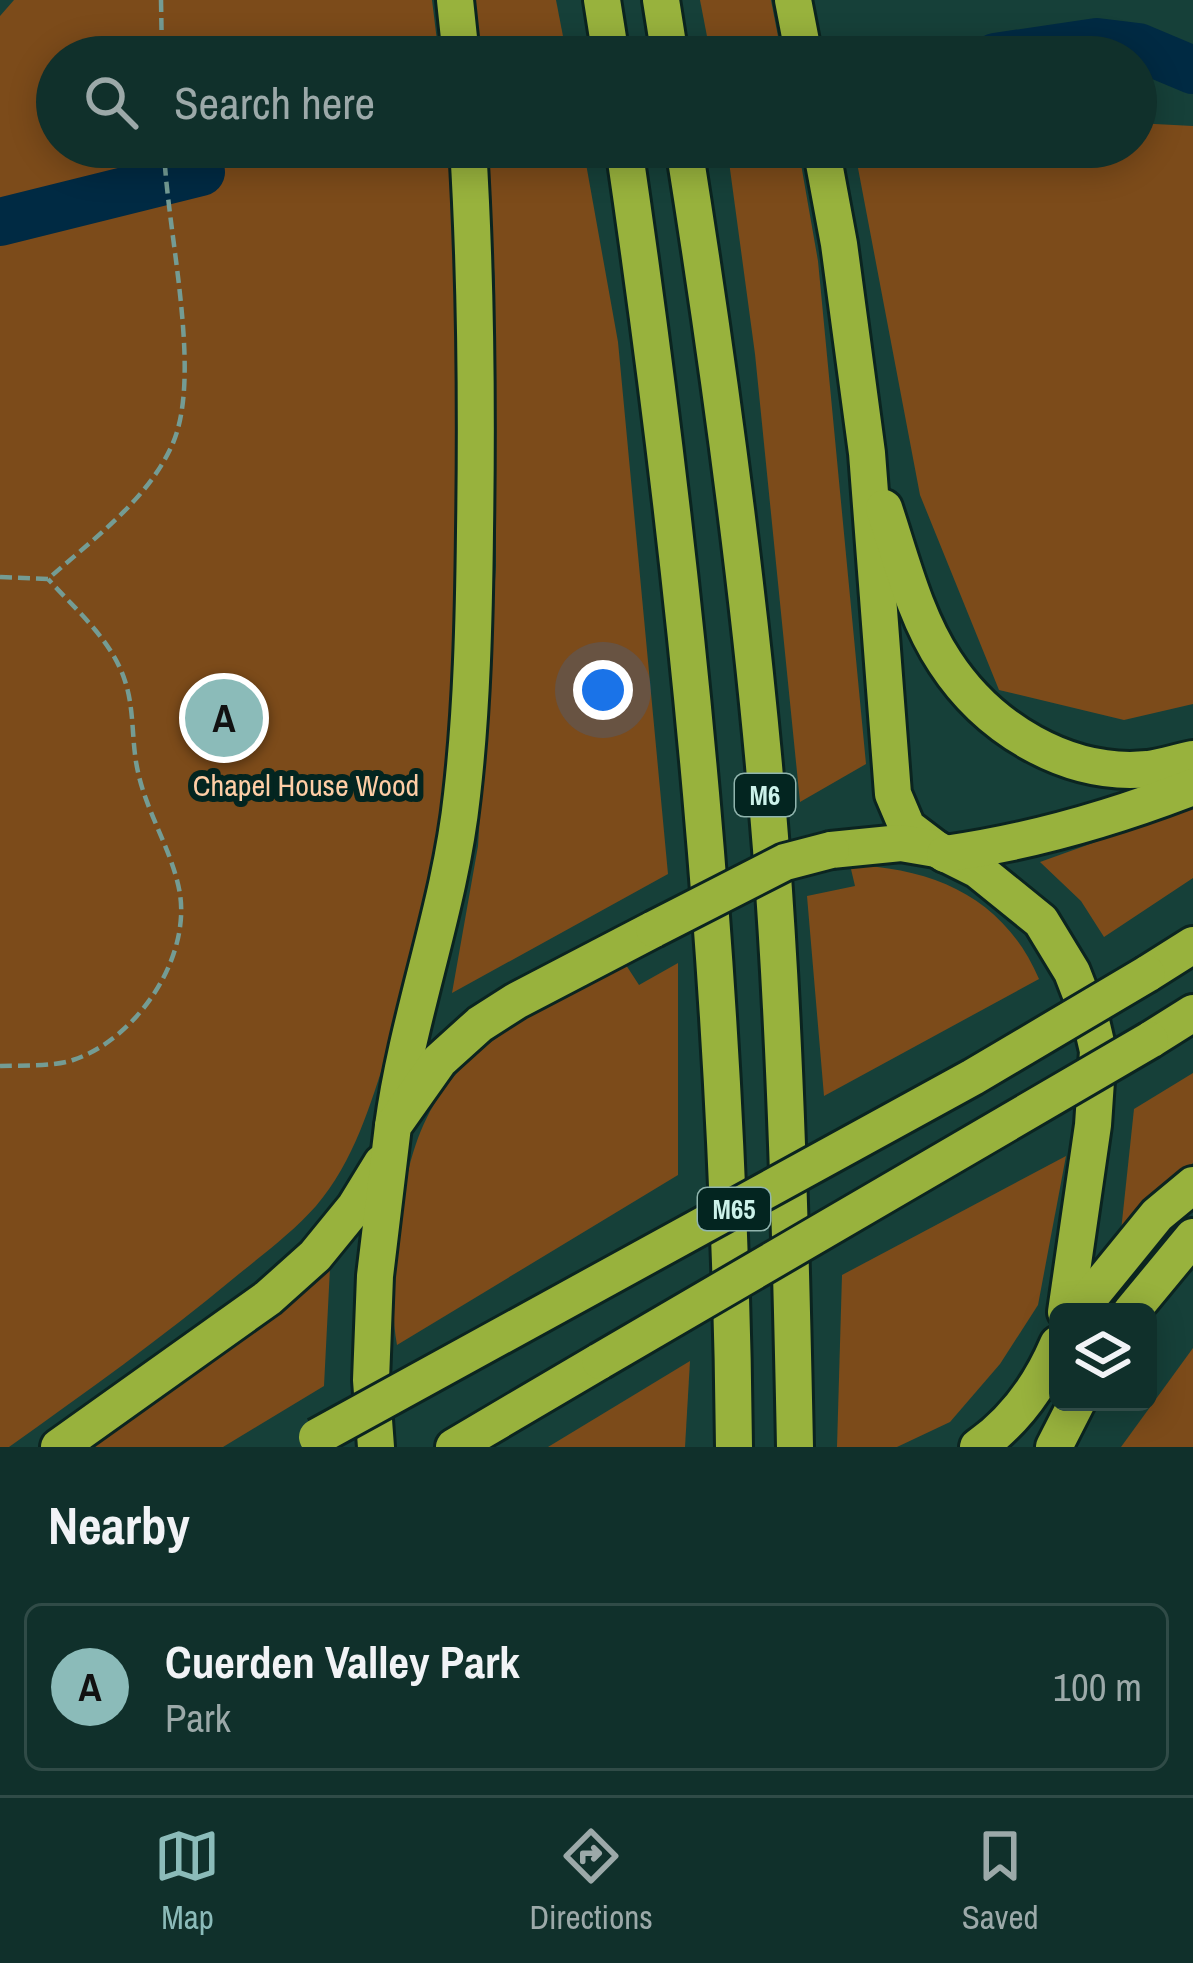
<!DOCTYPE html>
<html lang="en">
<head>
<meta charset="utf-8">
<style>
  body { margin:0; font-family:"Archivo Narrow",sans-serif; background:#193833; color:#f1f3f6 }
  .controls { position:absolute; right:36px; bottom:36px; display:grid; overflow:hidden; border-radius:18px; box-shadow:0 6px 30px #0003 }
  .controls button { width:108px; height:108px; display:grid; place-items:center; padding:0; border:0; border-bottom:3px solid #304b47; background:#10302b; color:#f1f3f6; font:60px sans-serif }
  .you { position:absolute; left:603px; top:690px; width:42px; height:42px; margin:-30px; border:9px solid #fff; border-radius:50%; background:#1a73e8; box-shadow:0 0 0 18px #1a73e833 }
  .badge { display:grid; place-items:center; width:78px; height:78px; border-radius:50%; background:#8bbbb9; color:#111; font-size:39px; font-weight:700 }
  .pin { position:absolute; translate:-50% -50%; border:6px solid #fff; box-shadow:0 3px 12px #0006 }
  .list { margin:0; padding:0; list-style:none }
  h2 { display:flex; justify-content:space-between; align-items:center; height:156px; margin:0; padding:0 48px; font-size:51px }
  h2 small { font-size:39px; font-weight:400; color:#9ca9a9 }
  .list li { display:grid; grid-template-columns:78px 1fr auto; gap:36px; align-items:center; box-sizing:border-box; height:168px; margin:0 24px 24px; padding:0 24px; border:3px solid #304b47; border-radius:18px }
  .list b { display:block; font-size:45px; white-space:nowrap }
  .list p { margin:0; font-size:39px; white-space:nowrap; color:#9ca9a9 }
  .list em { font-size:39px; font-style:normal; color:#9ca9a9 }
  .icon { flex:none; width:66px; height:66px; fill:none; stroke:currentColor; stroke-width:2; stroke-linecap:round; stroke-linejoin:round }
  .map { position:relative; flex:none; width:1193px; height:1447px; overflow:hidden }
  .search { position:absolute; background:#10302b; box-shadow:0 6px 30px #0003; left:36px; right:36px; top:36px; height:132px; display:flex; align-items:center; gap:30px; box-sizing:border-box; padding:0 42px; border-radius:66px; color:#9ca9a9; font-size:45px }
  .sheet { height:348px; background:#10302b }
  nav { display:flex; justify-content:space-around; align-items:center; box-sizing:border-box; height:168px; border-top:3px solid #304b47; background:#10302b; font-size:33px; color:#9ca9a9 }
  nav a { display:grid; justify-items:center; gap:6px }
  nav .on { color:#8bbbb9 }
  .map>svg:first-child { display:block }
</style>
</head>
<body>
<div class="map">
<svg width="1193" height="1447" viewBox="0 0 1193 1447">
  <rect width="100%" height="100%" fill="#164039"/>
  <g fill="#7c4b1a">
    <path d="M14 0H432L439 57H57V147H450C458 447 480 760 388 1050 371 1103 354 1162 316 1206 292 1233 262 1255 234 1278 162 1338 86 1392 9 1447H0V16Z"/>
    <path d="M473 0H556L567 57H479Z"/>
    <path d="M700 0H771L782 57H711Z"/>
    <path d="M1136 123 1193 126V704L1124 720 999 690 920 495 854 147H1136Z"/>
    <path d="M486 147H583L618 342 668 874 452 993 478 846 496 566 495 283Z"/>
    <path d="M727 147H798L818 261 866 764 800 802 755 354Z"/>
    <path d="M1193 807V878L1104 937 1081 901 1040 862Z"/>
    <path d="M850 865C935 868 1004 898 1039 979L824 1096 807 896 855 886Z"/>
    <path d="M678 963V1175L397 1345C390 1308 396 1271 399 1235 412 1065 491 1036 626 965L639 985Z"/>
    <path d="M1193 1073V1163L1121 1231 1134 1109Z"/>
    <path d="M1066 1156 1038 1305 1000 1364 950 1422 897 1447H837L842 1275Z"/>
    <path d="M330 1268 324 1386 223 1447H93L197 1373Z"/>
    <path d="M1193 1348V1447H1121Z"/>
    <path d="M690 1361 685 1447H548Z"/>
  </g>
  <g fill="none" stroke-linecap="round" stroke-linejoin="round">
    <g stroke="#002a43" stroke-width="48">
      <path d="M995 57 1097 42 1138 47 1193 70"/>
      <path d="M0 222 201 172"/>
    </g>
    <defs>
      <g id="motorway">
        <path d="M455 0 461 57"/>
        <path d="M602 0 611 57"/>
        <path d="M661 0 670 57"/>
        <path d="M793 0 804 57"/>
        <path d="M624 147C687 577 730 1012 734 1447"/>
        <path d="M684 147C721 380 753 614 771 849 786 1048 791 1248 795 1447"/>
        <path d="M821 147 839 244 867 453 893 794 907 827 936 849"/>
        <path d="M884 508C901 559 915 617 945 662 988 728 1067 777 1148 769 1163 767 1178 762 1193 759"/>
        <path d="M831 850 901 843 936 849 978 870 1041 921 1072 972 1091 1021 1098 1051 1093 1125 1066 1312"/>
        <path d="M945 854C1030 842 1113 818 1193 787"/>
        <path d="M1147 974 1193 945"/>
        <path d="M1150 1040 1193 1013"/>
        <path d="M393 1126C408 1014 450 908 462 795 472 708 474 619 475 531 477 401 476 276 468 147"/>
        <path d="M1078 1312 1157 1215 1193 1185"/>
        <path d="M1131 1312 1193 1237"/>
        <path d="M59 1447 268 1298 315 1256 355 1207 382 1163"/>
        <path d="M376 1447 371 1380 375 1276 393 1126 439 1061 480 1024 516 1001 654 929"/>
        <path d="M454 1447 600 1361"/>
        <path d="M978 1447C1015 1421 1041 1384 1058 1344"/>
        <path d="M1054 1447 1077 1402"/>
      </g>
    </defs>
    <use href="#motorway" stroke="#0b2420" stroke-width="42"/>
    <g stroke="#749c94" stroke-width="4.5" stroke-dasharray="12 6" stroke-linecap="butt">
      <path d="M161 0 162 57"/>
      <path d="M0 577 48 579C93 539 149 499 173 443 203 372 166 228 164 147"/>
      <path d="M0 1066C23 1065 52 1067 73 1060 136 1039 190 960 180 894 173 852 147 814 138 772 131 742 135 711 125 681 112 640 76 610 48 579"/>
    </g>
    <use href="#motorway" stroke="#98b23d" stroke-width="36"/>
    <defs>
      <g id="motorway-bridge">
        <path d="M654 929 785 862 831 850"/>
        <path d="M600 1361 1150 1040"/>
        <path d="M317 1437 973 1077 1147 974"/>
      </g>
    </defs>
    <use href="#motorway-bridge" stroke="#0b2420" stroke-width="42" stroke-linecap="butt"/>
    <use href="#motorway-bridge" stroke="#98b23d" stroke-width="36"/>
  </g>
  <g text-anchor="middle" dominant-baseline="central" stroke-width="12" stroke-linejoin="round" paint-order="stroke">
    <g fill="#032520" stroke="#90b4ad" stroke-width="3">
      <rect x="735" y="774" width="60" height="42" rx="9"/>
      <rect x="698" y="1188" width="72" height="42" rx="9"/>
    </g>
    <g font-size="27" font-weight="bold" fill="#ccf2ea">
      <text x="765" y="795">M6</text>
      <text x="734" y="1209">M65</text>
    </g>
    <g font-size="30" fill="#fecea6" stroke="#032520">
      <text x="306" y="785">Chapel House Wood</text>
    </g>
  </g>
</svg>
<div class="controls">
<button><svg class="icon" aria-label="layers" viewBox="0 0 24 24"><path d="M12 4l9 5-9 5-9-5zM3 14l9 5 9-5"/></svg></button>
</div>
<div class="you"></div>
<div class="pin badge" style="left:224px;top:718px">A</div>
<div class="search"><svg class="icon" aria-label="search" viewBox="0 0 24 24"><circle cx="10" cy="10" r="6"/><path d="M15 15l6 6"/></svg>Search here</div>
</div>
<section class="sheet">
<h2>Nearby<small></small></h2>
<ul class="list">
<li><span class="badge">A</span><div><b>Cuerden Valley Park</b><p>Park</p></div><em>100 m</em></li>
</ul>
</section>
<nav>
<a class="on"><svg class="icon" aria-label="map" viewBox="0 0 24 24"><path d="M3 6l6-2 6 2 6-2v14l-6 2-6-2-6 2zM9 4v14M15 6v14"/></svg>Map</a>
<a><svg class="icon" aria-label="directions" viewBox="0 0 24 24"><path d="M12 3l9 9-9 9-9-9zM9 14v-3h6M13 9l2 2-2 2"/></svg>Directions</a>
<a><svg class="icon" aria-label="saved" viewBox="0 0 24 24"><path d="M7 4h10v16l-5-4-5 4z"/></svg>Saved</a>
</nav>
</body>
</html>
